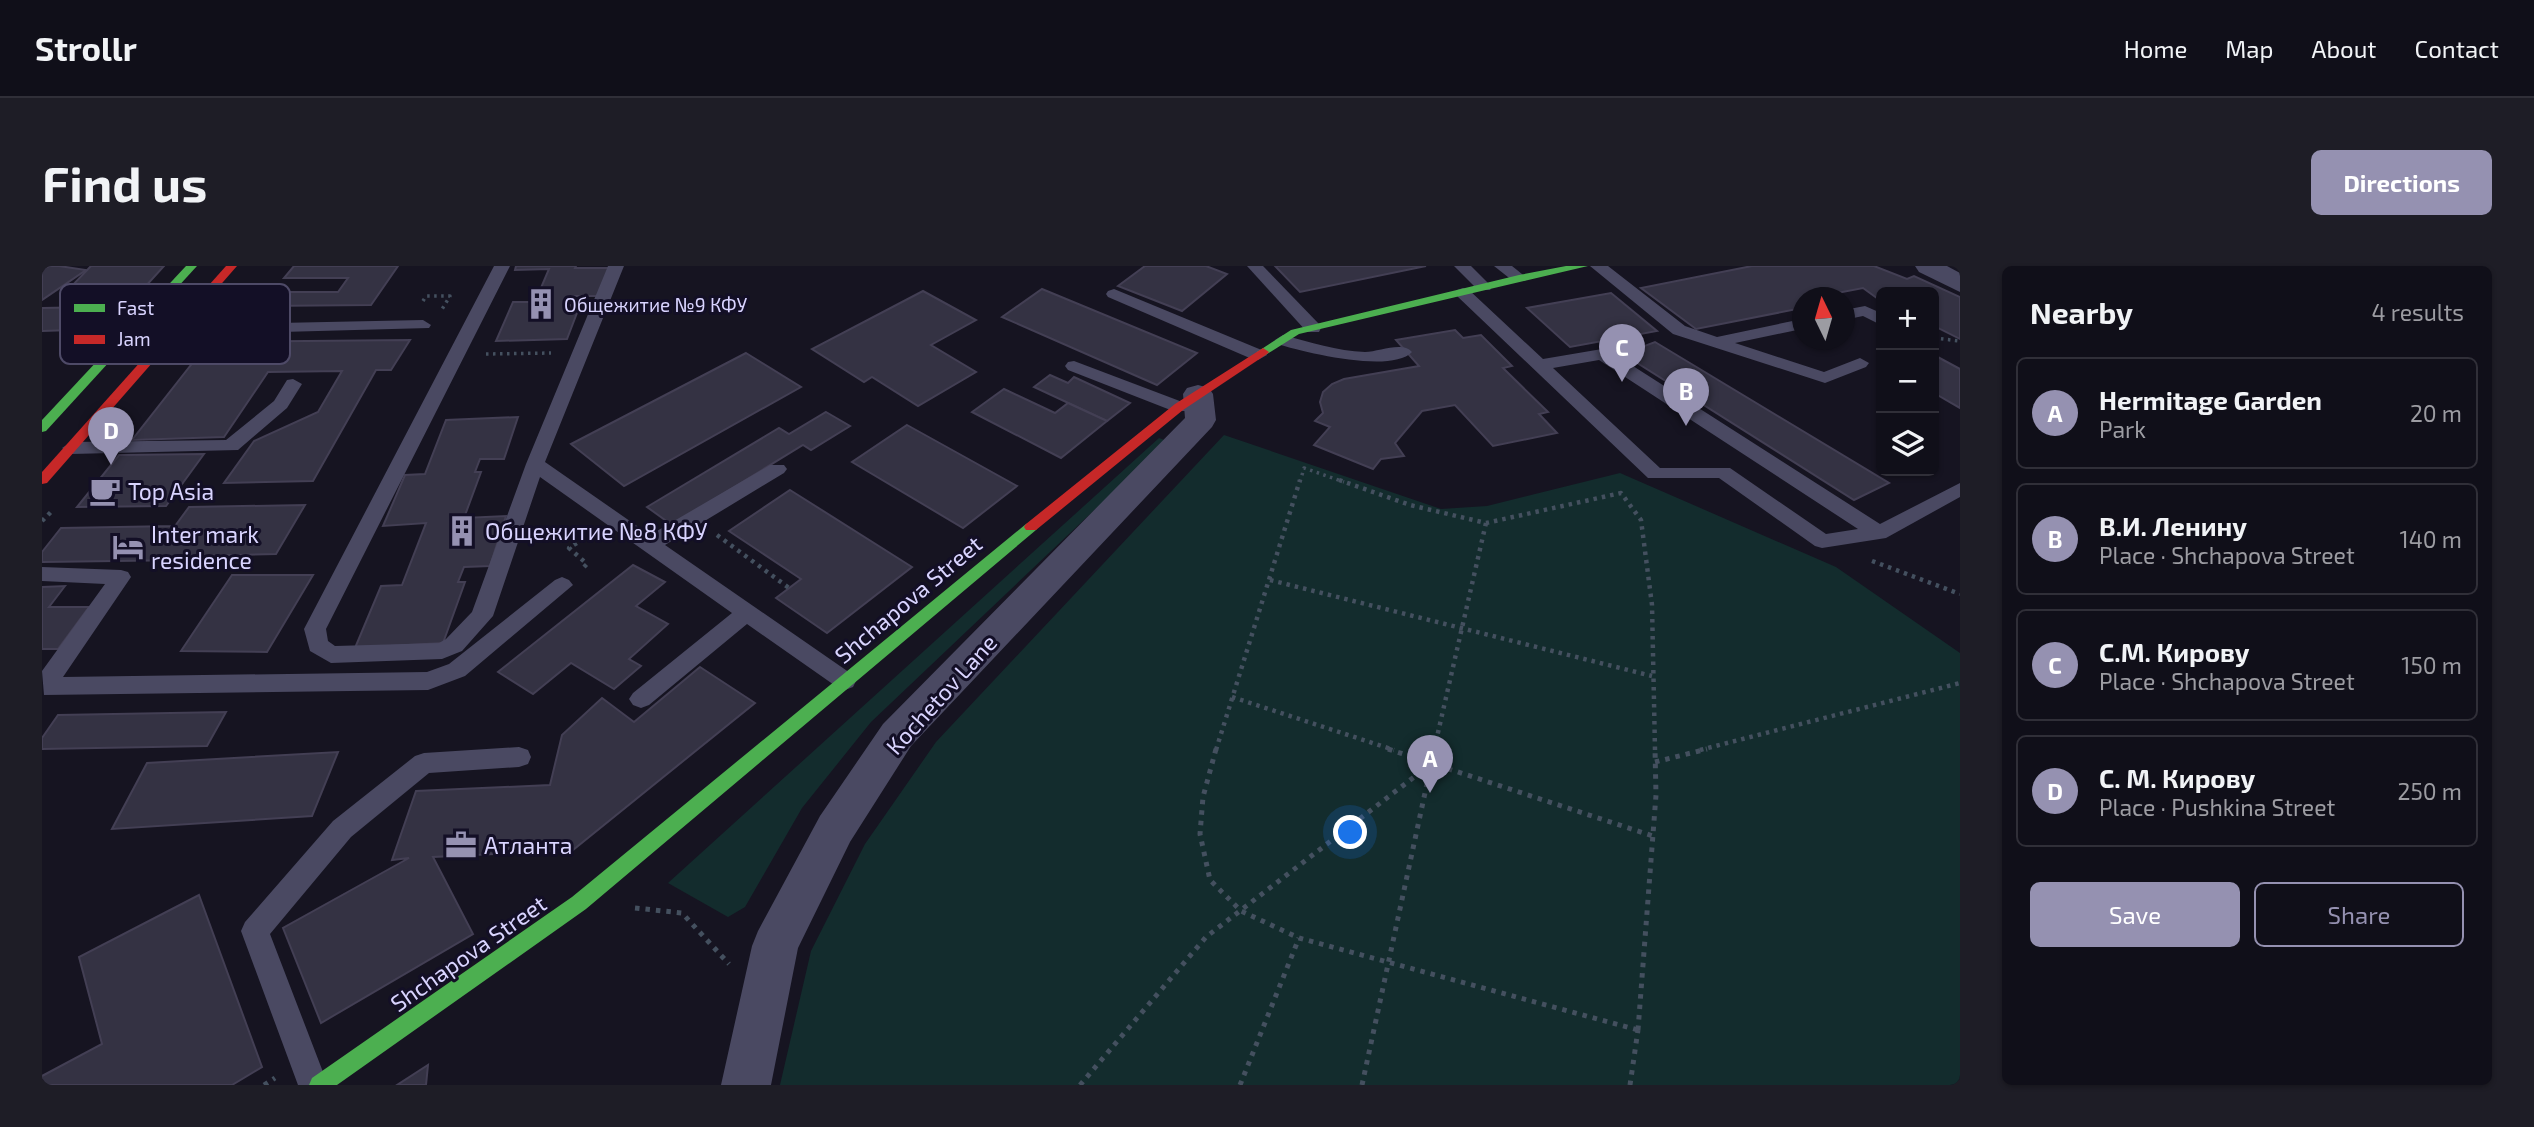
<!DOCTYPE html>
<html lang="en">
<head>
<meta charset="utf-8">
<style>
  body { margin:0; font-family:"Exo 2",sans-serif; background:#1e1d26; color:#f1f3f6 }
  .controls { position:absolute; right:21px; top:21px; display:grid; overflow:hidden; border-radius:10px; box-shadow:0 2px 5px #0004 }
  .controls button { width:63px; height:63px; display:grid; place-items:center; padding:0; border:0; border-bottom:2px solid #302f38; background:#100f19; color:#f1f3f6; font:35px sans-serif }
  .compass { position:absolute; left:1750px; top:21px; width:63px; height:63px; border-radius:50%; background:#100f19; box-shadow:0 2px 5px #0004; rotate:355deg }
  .you { position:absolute; left:1309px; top:567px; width:24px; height:24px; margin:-18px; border:5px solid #fff; border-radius:50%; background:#1a73e8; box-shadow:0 0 0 10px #1a73e833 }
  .badge { display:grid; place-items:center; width:46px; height:46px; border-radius:50%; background:#9591b1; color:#fff; font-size:23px; font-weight:700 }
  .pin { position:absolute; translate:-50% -58px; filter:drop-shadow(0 2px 4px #0008) }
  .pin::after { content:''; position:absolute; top:37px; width:24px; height:21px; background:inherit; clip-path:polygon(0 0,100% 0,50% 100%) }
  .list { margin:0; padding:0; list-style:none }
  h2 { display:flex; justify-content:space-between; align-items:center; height:91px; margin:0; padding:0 28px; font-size:30px }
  h2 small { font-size:23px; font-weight:400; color:#9c9ca2 }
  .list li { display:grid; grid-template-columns:46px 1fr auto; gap:21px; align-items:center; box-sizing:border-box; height:112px; margin:0 14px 14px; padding:0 14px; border:2px solid #302f38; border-radius:10px }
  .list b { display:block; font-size:26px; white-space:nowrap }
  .list p { margin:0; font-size:23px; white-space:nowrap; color:#9c9ca2 }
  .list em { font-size:23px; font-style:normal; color:#9c9ca2 }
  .actions { display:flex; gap:14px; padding:21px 28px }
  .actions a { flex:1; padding:16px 0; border:2px solid #9591b1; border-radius:10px; text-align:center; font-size:24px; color:#9591b1 }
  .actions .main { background:#9591b1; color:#fff }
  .icon { flex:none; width:38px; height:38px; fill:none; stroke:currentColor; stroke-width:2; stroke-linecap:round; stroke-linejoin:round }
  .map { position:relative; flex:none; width:1918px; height:819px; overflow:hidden; border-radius:10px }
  header { display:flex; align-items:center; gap:42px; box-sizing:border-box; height:98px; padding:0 35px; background:#100f19; border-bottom:2px solid #302f38 }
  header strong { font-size:33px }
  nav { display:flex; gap:38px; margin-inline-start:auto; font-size:24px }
  .intro { display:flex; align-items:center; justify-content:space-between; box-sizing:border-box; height:168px; padding:0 42px }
  h1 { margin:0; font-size:49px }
  .button { padding:18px 32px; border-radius:10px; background:#9591b1; color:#fff; font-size:24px; font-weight:700 }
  main { display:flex; gap:42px; padding:0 42px }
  aside { flex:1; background:#100f19; border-radius:10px; box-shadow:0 2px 5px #0004 }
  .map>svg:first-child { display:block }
</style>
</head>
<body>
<header>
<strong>Strollr</strong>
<nav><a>Home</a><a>Map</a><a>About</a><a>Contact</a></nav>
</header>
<div class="intro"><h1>Find us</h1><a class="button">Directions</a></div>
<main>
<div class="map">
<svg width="1918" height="819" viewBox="0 0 1918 819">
  <rect width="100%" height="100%" fill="#161421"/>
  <g fill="#132c2d">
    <path d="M1182 169 1399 243 1445 240 1578 207 1794 301 1918 387V819H738L769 685 823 578 894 476Z"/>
    <path d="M1117 172 1125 175 829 456 760 542 703 641 686 651 626 617Z"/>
  </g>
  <g fill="#343243" stroke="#433f54" stroke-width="2">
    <path d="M7 0H17L44 4 0 34V3Z"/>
    <path d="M49 0H122L102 22 24 26Z"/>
    <path d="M252 0H356L329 39 220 40 231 26H296L306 12H242Z"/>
    <path d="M474 0H534L533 2H568L558 30H530L526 39H538L525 73 454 75 471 36H493L507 3 473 4Z"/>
    <path d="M1103 0H1164L1185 8 1140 45 1076 20Z"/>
    <path d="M1233 0H1384L1258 26Z"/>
    <path d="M1710 0H1832L1865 13 1872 10 1918 31V73L1892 60V26H1839V35L1821 22 1795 27 1802 32H1760V42L1654 63 1599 22Z"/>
    <path d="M1000 23 1155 87 1115 119 960 51Z"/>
    <path d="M881 25 934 54 889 79 934 106 876 140 830 111 822 116 770 83Z"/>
    <path d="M1569 27 1615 65 1528 81 1485 42Z"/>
    <path d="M51 41 29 64 0 65V42Z"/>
    <path d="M1413 64 1421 72 1439 69 1470 100 1461 102 1506 146 1497 148 1515 167 1451 180 1413 139 1380 145 1353 177 1362 190 1339 193 1331 203 1272 179 1288 161 1273 155 1281 147 1278 136 1281 126 1290 118 1302 113 1377 100 1354 74Z"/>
    <path d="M368 74 349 104H334L271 215 182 217 212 175 276 146 300 105 226 106 182 171 90 174 167 76Z"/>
    <path d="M1613 76 1847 217 1812 234 1581 88Z"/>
    <path d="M704 87 759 121 582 220 529 178Z"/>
    <path d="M1892 89 1918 103V142L1892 127Z"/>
    <path d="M1008 109 1026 117 1032 111 1088 137 1065 155 992 121Z"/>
    <path d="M962 123 1013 147 1026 137 1065 155 1019 192 930 146Z"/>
    <path d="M784 146 808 160 769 184 761 179 630 259 605 241 737 162 747 168Z"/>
    <path d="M476 151 462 193H438L433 206H439L422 252 464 250 448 300 422 301 416 316H423L401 377 313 382 339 320 360 319 384 257 341 260 363 209 383 208 404 154Z"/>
    <path d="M865 159 975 220 921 262 810 196Z"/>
    <path d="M162 188 124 240 35 241 77 189Z"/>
    <path d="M748 224 870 301 785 367 734 332 759 313 687 265Z"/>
    <path d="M263 239 234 288 150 290 147 294 0 296V286L19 262 133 260 147 241Z"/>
    <path d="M591 299 623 316 594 340 626 358 587 393 599 400 572 423 529 397 491 428 456 406Z"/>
    <path d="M190 309H271L225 386 139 385Z"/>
    <path d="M23 320 7 341H47L16 383H0V321Z"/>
    <path d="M658 401 713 437 531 584 391 591 431 668 279 757 241 662 367 592 350 594 374 525 508 519 520 469 560 432 592 456Z"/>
    <path d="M184 446 165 480 0 483V472L16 449Z"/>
    <path d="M296 486 270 550 70 563 105 497Z"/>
    <path d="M157 629 220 801 190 819H0V810L60 778 37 691Z"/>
    <path d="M386 799 384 819H355Z"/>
  </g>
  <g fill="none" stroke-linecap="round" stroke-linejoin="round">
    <g stroke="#44505f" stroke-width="3.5" stroke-dasharray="2.5 4.5" stroke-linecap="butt">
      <path d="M381 35 384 30H408L399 45"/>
      <path d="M1892 72 1918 75"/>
      <path d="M444 88 509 87"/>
      <path d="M1258 216 1262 202 1302 216"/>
    </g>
    <g stroke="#44505f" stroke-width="4.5" stroke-dasharray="3.5 5" stroke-linecap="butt">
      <path d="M1297 214 1368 239 1444 257 1579 227 1599 254 1610 339 1613 484"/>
      <path d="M0 255 10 245"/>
      <path d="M675 269 747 322"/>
      <path d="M1830 295 1918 328"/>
      <path d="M542 301 545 298 527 282 546 270"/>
      <path d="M1228 314 1610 410"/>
      <path d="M1190 431 1352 484"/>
      <path d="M1174 484 1258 214"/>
      <path d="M1392 484 1444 257"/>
      <path d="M1658 484 1918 417"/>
    </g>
    <g stroke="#44505f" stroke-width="5" stroke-dasharray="4.5 6" stroke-linecap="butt">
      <path d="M1174 483 1161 531 1158 568 1168 614 1199 645 1257 672 1596 764"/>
      <path d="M1346 483 1611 570"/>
      <path d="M1613 496 1665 483"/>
      <path d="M593 642 640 647 687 698"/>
      <path d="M1596 764 1614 529 1613 483"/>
      <path d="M222 819 233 812"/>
      <path d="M1038 819 1164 671 1389 498 1393 483"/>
      <path d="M1198 819 1257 672"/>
      <path d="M1320 819 1389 499"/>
      <path d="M1588 819 1596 764"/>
    </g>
    <g fill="#4a4962" fill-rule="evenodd">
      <path d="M452 0H468L284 363 286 375 293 380 397 377 404 373 430 346 484 198 566 0H582L503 196 608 269 728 199H742L745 203 742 207 623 279 811 409 814 415 811 421 803 424 795 421 705 358 607 439 599 442 591 439 587 433 591 427 690 347 498 211 451 350 420 385 400 393 289 397 268 385 262 363Z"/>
      <path d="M1205 0H1221L1277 58 1279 62 1277 66H1265Z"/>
      <path d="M1412 0H1429L1450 21 1448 24H1436Z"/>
      <path d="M1452 0H1470L1485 12 1483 15H1471Z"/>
      <path d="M1548 0H1566L1643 60 1675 71 1760 53V63L1693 77 1782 106 1818 92 1827 97 1824 101 1783 117 1631 68Z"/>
      <path d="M1421 22 1427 24 1501 93 1560 83 1566 84 1838 258 1918 217V231L1844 272 1780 282 1773 280 1677 212H1606L1415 30 1413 27 1415 24ZM1557 94 1816 263 1784 268 1688 202H1618L1511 102Z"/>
      <path d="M1072 23 1222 85 1225 89 1216 94 1210 93 1066 31 1064 28 1066 25Z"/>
      <path d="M54 25 120 29 128 34 120 39 48 33 46 30 48 27Z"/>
      <path d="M1823 40 1839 47V59L1821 50 1802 54V44Z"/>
      <path d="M381 54 389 59 387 62 134 69 126 64 134 59Z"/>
      <path d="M1241 69C1268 76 1295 85 1323 86 1337 86 1360 75 1370 86 1349 108 1262 86 1235 78L1233 74Z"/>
      <path d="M1032 95 1143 137 1146 141 1143 145H1131L1026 104 1023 100 1026 96Z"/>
      <path d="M251 113 260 118 245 142 196 184 29 188 20 182 29 176 184 174 232 135 245 114Z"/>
      <path d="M0 301 79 304 86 306 89 311 21 411 385 406 407 398 513 314 520 311 527 314 531 319 423 410 386 424 2 429 0 405 63 318 0 315Z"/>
      <path d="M477 481 486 484 489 491 486 498 477 501 387 507 309 571 228 668 286 819H256L199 665 203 656 291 555 373 490 382 487Z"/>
    </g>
    <g fill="#4a4962" fill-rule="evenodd">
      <path d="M1873 0H1905L1918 7V26L1877 6Z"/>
      <path d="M1156 119 1167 122 1171 128 1174 154 1170 161 869 480 808 576 756 682 729 819H679L710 680 716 665 778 550 841 458 1143 152 1141 128 1145 122Z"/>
    </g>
    <g fill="#4caf50" fill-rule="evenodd">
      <path d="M144 0H155L4 165 0 166V154Z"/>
      <path d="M1524 0H1546L1257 68 1225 88 1221 90 1215 86 1249 64 1477 9Z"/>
      <path d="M989 256 996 261 994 264 544 643 295 819H267L270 812 530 631 984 258Z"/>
    </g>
    <g fill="#c62828" fill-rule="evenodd">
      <path d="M184 0H195L5 217 0 218V206Z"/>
      <path d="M1221 82 1227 86 1225 88 1141 144 994 264H984L982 261 984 258 1133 138Z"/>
    </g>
  </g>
  <defs>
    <symbol id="building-bare" viewBox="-9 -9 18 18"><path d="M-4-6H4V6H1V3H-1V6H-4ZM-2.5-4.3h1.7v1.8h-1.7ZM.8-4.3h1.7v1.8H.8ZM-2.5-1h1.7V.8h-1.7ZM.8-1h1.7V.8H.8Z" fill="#9591b1" stroke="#130f26" stroke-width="2.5" paint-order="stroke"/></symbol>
    <symbol id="cafe-bare" viewBox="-9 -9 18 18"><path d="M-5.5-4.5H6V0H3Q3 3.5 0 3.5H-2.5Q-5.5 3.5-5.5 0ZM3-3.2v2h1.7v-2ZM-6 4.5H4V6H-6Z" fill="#9591b1" stroke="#130f26" stroke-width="2.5" paint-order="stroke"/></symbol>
    <symbol id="hotel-bare" viewBox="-9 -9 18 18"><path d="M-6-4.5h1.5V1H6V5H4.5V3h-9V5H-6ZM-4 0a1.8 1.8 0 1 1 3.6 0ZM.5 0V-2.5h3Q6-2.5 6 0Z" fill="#9591b1" stroke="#130f26" stroke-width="2.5" paint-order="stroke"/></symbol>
    <symbol id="office-bare" viewBox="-9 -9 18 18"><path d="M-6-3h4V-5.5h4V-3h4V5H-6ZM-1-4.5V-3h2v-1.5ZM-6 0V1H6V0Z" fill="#9591b1" stroke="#130f26" stroke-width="2.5" paint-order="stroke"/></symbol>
  </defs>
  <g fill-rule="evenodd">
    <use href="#building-bare" x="477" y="16" width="44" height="44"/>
    <use href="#cafe-bare" x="41" y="203" width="44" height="44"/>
    <use href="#building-bare" x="398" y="243" width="44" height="44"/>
    <use href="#hotel-bare" x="64" y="259" width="44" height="44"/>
    <use href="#office-bare" x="397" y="557" width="44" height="44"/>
  </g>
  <g text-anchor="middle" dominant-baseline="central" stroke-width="6" stroke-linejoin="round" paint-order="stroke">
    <g font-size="19" fill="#d9d4ff" stroke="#130f26" text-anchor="start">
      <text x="522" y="38">Общежитие №9 КФУ</text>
    </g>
    <g font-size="23" fill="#d9d4ff" stroke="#130f26" text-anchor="start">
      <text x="86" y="225">Top Asia</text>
      <text x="443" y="265">Общежитие №8 КФУ</text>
      <text x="109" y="268">Inter mark<tspan x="109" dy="26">residence</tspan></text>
      <text x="442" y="579">Атланта</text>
    </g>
    <g font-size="23" fill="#d9d4ff" stroke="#130f26">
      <text transform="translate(866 333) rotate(-40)">Shchapova Street</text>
      <text transform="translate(899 428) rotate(-48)">Kochetov Lane</text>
      <text transform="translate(426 687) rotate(-35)">Shchapova Street</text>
    </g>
  </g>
  <rect x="18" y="18" width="230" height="80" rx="10" fill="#130f26" stroke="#4e4a67" stroke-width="2"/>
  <rect x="32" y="38" width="31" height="8" fill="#4caf50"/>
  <rect x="32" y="69" width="31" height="9" fill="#c62828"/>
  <g font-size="19" fill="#d9d4ff">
    <text x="75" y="49">Fast</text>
    <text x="75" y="80">Jam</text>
  </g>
</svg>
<div class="controls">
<button>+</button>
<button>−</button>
<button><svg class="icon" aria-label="layers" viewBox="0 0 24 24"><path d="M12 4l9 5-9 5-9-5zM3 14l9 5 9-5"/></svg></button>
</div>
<svg class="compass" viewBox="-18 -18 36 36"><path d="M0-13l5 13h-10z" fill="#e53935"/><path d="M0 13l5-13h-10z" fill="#9c9ca2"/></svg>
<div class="you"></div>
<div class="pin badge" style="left:1388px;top:527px">A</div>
<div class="pin badge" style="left:1644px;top:160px">B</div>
<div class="pin badge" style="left:1580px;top:116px">C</div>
<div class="pin badge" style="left:69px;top:199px">D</div>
</div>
<aside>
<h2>Nearby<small>4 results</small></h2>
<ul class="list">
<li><span class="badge">A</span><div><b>Hermitage Garden</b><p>Park</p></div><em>20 m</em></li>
<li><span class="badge">B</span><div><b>В.И. Ленину</b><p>Place · Shchapova Street</p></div><em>140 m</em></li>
<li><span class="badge">C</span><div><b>С.М. Кирову</b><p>Place · Shchapova Street</p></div><em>150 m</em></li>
<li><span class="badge">D</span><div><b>С. М. Кирову</b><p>Place · Pushkina Street</p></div><em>250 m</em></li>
</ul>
<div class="actions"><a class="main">Save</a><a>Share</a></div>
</aside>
</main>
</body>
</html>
